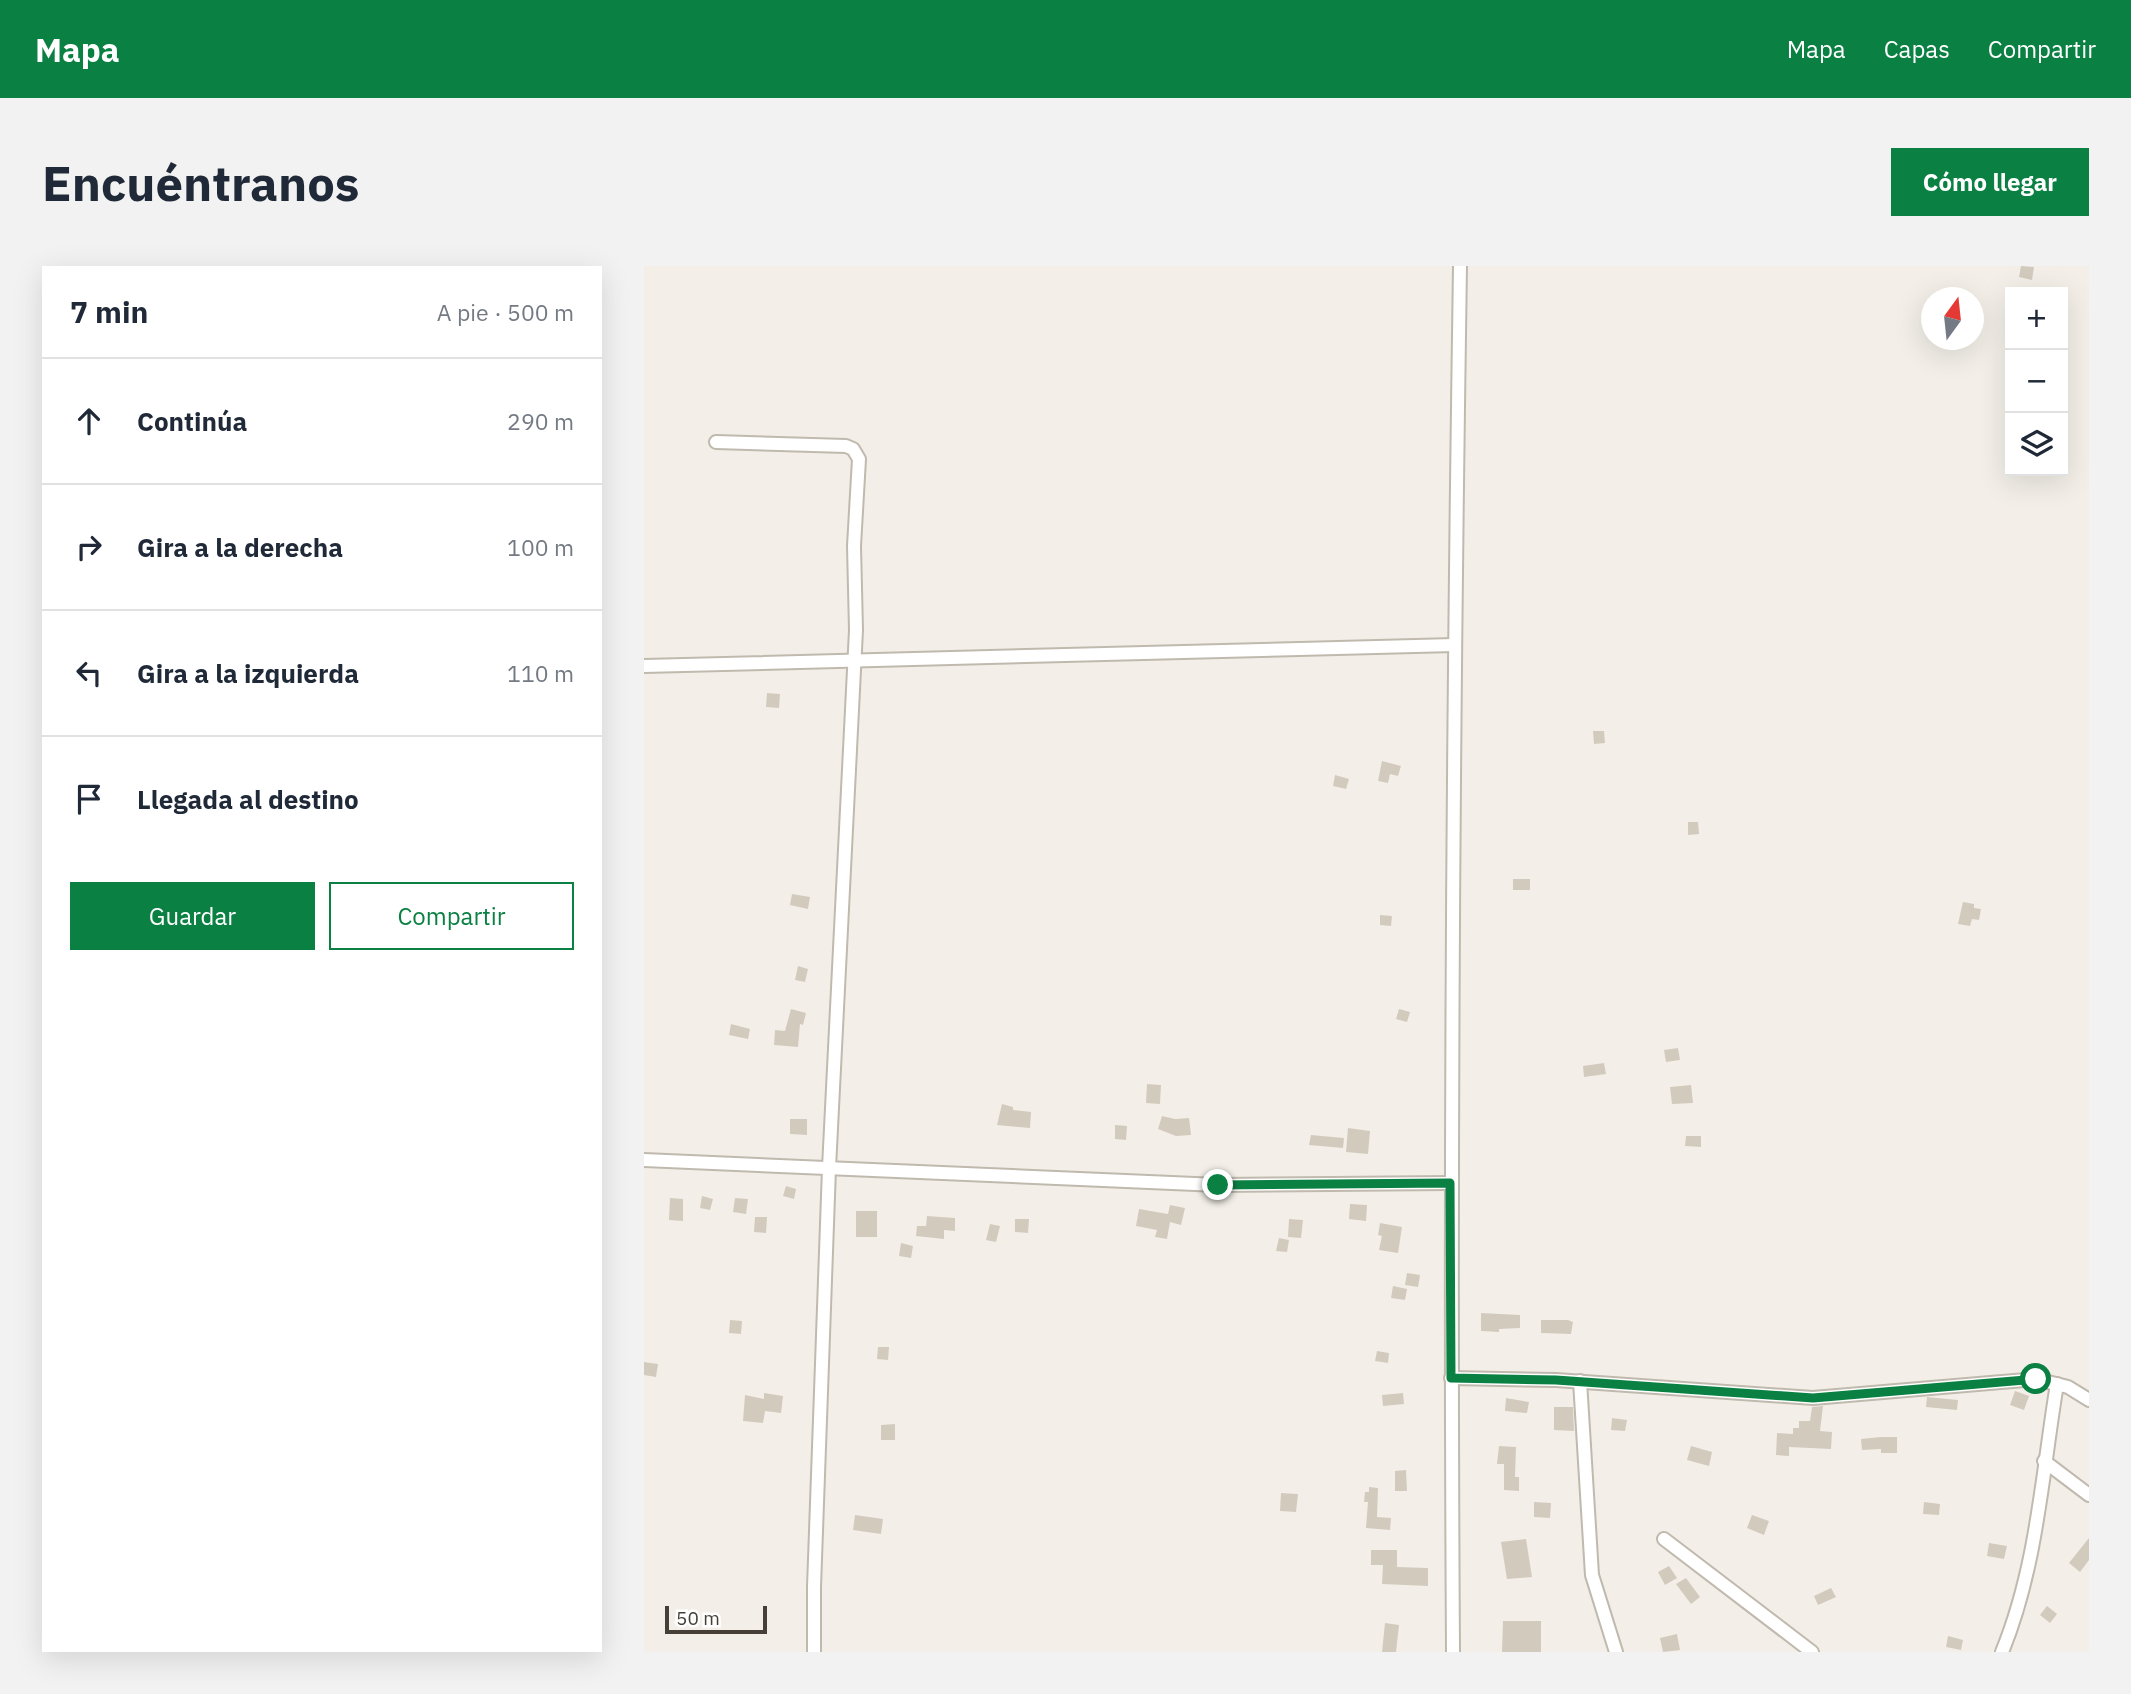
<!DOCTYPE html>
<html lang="es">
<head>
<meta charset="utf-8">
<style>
  body { margin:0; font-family:"IBM Plex Sans",sans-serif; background:#f2f2f3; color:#1f2937 }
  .controls { position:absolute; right:21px; top:21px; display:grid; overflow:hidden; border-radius:0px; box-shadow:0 7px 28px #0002 }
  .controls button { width:63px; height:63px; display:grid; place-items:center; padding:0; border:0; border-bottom:2px solid #e0e1e3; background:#fff; color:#1f2937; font:35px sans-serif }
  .compass { position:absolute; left:1277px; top:21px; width:63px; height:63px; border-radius:50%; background:#fff; box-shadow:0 7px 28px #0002; rotate:15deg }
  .scale { position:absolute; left:21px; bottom:18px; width:102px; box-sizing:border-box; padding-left:7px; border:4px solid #463f37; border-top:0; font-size:19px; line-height:24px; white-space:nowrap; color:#463f37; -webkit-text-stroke:5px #fff; paint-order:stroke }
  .stop { position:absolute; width:21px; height:21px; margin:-16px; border:5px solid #0b8043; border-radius:50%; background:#fff }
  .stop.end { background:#0b8043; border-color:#fff; box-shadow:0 2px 7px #0008 }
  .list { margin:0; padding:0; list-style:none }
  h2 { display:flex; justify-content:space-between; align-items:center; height:91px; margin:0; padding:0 28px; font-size:30px }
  h2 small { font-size:23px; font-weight:400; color:#747a83 }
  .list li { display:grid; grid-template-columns:46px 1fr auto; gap:21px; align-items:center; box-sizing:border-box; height:126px; padding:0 28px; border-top:2px solid #e0e1e3 }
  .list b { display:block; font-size:26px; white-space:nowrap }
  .list em { font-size:23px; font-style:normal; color:#747a83 }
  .actions { display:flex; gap:14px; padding:21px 28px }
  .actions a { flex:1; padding:16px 0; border:2px solid #0b8043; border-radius:0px; text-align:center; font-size:24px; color:#0b8043 }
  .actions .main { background:#0b8043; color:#fff }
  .icon { flex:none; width:38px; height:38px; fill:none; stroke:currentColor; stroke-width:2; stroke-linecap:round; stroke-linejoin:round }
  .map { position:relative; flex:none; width:1445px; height:1386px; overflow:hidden; border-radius:0px }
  header { display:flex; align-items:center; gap:42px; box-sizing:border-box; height:98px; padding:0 35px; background:#0b8043; color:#fff }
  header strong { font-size:33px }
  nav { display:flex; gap:38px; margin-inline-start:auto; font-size:24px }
  .intro { display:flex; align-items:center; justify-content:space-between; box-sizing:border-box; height:168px; padding:0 42px }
  h1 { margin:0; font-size:49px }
  .button { padding:18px 32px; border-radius:0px; background:#0b8043; color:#fff; font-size:24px; font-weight:700 }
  main { display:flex; gap:42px; padding:0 42px }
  aside { flex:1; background:#fff; border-radius:0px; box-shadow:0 7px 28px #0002 }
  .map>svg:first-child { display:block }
</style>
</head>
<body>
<header>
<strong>Mapa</strong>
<nav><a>Mapa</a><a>Capas</a><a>Compartir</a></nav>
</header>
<div class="intro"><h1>Encuéntranos</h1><a class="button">Cómo llegar</a></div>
<main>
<aside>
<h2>7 min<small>A pie · 500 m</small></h2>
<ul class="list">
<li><svg class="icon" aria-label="ahead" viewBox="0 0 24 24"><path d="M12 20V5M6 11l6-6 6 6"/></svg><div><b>Continúa</b></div><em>290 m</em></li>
<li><svg class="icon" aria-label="right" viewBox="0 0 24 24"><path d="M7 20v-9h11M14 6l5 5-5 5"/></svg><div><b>Gira a la derecha</b></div><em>100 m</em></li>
<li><svg class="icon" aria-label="left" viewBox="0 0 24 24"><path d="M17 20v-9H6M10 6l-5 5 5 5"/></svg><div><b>Gira a la izquierda</b></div><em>110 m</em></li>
<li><svg class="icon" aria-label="arrive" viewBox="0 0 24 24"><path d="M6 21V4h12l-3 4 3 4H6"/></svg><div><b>Llegada al destino</b></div></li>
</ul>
<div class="actions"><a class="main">Guardar</a><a>Compartir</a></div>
</aside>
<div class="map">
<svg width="1445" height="1386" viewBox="0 0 1445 1386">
  <rect width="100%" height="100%" fill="#f3efe8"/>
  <g fill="#d3cabe">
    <path d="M1377 0 1390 1 1388 14 1375 11Z"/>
    <path d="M123 427 136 428 135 442 122 441Z"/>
    <path d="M949 465H960L961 477 950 478Z"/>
    <path d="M738 495 757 500 754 510 746 508 744 517 734 515Z"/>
    <path d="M691 509 705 513 702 523 689 520Z"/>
    <path d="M1044 556H1054L1055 568 1044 569Z"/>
    <rect x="869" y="613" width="17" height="11"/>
    <path d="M148 628 166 631 164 643 146 639Z"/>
    <path d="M1319 636 1330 638V642L1337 643 1335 654 1328 653 1326 660 1314 658Z"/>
    <path d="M736 649 748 650 747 660 736 659Z"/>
    <path d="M154 700 164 703 161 716 151 714Z"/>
    <path d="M147 743 162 747 159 759 156 758 154 781 130 779 131 764 141 765Z"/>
    <path d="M755 743 766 746 763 756 752 753Z"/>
    <path d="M87 758 106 763 104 773 85 769Z"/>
    <path d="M1034 782 1036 794 1022 796 1020 784Z"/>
    <path d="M960 797 962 808 940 811 939 800Z"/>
    <path d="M503 818 517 819 516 838 502 837Z"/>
    <path d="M1047 819 1049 837 1028 838 1026 821Z"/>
    <path d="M358 838 369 841V844L387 846 386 862 353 859Z"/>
    <path d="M518 850 531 853 545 852 547 869 532 870 514 863Z"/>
    <path d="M146 853H163V869L146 868Z"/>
    <path d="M471 859 483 860 482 874 471 873Z"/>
    <path d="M704 862 726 865 724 888 702 886Z"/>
    <path d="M667 869 700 872 699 882 665 879Z"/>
    <path d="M1042 870H1057V881L1041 880Z"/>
    <path d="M142 920 152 923 150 933 139 930Z"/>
    <path d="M58 930 69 933 66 944 56 942Z"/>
    <path d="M26 932 39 933V955L25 954Z"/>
    <path d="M91 932 104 933 102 948 89 946Z"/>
    <path d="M706 938 723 939 722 955 705 953Z"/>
    <path d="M526 939 541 942 537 959 526 956 523 973 511 971 513 964 492 960 495 943 524 948Z"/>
    <rect x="212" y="945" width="21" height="26"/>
    <path d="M283 950 311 952V965L300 964V973L272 970 273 960H282Z"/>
    <path d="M111 951H123L122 967 110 966Z"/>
    <path d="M371 953H385L384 967 371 966Z"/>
    <path d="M645 953 659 954 657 972 644 971Z"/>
    <path d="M736 957 758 961 754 987 735 984 738 970 734 969Z"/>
    <path d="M346 958 356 960 352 976 342 974Z"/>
    <path d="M635 972 645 974 643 986 632 985Z"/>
    <path d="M257 977 269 980 267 992 255 990Z"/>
    <path d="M763 1007 776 1009 774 1021 761 1019Z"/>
    <path d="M749 1020 763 1023 761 1034 747 1032Z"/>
    <path d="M837 1047 876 1049V1062L855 1063V1066L837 1065Z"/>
    <path d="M86 1054 98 1055 97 1068 85 1067Z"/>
    <path d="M897 1054H924L929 1056 927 1068 897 1067Z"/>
    <path d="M234 1081H245L244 1094 233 1093Z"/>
    <path d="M733 1085 745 1087 744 1097 731 1095Z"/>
    <path d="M0 1096 14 1098 12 1111 0 1109Z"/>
    <path d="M1371 1125 1385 1130 1380 1144 1366 1139Z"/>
    <path d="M120 1127 139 1130 137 1147 121 1145 119 1157 99 1155 101 1129 120 1133Z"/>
    <path d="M759 1127 760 1138 739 1140 738 1129Z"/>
    <path d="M1283 1131 1314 1134 1313 1144 1282 1141Z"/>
    <path d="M862 1132 885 1136 883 1147 861 1145Z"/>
    <path d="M1179 1140 1176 1165 1188 1166 1187 1183 1145 1181V1190L1132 1189 1133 1167 1149 1168V1162H1155V1155H1166L1168 1141Z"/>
    <path d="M910 1141H929L930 1165 910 1164Z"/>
    <path d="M968 1152 983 1154 981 1165 967 1164Z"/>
    <path d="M251 1158V1174H237V1159Z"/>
    <path d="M1237 1171H1253V1187H1237V1183L1218 1184 1217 1173Z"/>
    <path d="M855 1180 872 1181 871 1211H875V1225L860 1224V1198H853Z"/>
    <path d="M1047 1180 1068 1186 1065 1200 1043 1194Z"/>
    <path d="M762 1204 763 1225H751V1205Z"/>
    <path d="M725 1221 734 1222 733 1251 747 1252 746 1264 722 1262 724 1236H720L721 1226H725Z"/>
    <path d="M637 1227 654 1228 652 1246 636 1245Z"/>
    <path d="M890 1236 907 1237 906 1252 890 1251Z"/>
    <path d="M1280 1236 1296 1238 1295 1249 1279 1248Z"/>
    <path d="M211 1249 239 1253 237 1268 209 1264Z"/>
    <path d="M1108 1249 1125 1255 1120 1269 1103 1262Z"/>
    <path d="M1445 1272V1294L1436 1306 1425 1297Z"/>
    <path d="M882 1273 888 1311 863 1313 857 1276Z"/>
    <path d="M1345 1277 1363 1280 1360 1293 1343 1290Z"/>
    <path d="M727 1284H753V1301L784 1302V1320L738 1318 739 1299H727Z"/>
    <path d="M1025 1300 1033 1312 1021 1319 1014 1306Z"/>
    <path d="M1042 1312 1056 1331 1047 1338 1032 1318Z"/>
    <path d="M1187 1322 1192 1331 1174 1339 1170 1330Z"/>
    <path d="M1403 1340 1413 1348 1406 1357 1396 1349Z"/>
    <path d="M859 1355H897V1386H858Z"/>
    <path d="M741 1357 755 1359 752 1386H738Z"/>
    <path d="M1033 1368 1036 1384 1019 1386 1016 1372Z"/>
    <path d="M1304 1370 1319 1374 1317 1384 1302 1381Z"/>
  </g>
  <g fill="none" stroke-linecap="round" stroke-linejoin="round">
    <defs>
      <g id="minor">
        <path d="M72 176 202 180 209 183 215 193 210 280 212 364 185 902 170 1321V1386"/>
        <path d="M0 400 810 379"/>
        <path d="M0 894 574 919 806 917"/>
        <path d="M807 1112 912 1114 1169 1132 1392 1113 1424 1121 1445 1134"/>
        <path d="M936 1115 948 1309 972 1386"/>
        <path d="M1400 1195 1445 1229"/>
        <path d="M1020 1273 1168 1386"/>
        <path d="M809 1386C806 924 809 462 816 0"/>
        <path d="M1358 1386C1393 1301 1398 1208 1413 1118"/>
      </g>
    </defs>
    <use href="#minor" stroke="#c0b9ae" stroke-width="16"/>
    <use href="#minor" stroke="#fff" stroke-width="12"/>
  </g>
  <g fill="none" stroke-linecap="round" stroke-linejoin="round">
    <path stroke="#0b8043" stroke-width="9" d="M574 919 806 917 807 1112 912 1114 1169 1132 1392 1113"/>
  </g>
</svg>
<div class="controls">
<button>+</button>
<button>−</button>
<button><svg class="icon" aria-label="layers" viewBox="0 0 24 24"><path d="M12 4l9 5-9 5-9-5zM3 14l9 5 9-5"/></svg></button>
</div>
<svg class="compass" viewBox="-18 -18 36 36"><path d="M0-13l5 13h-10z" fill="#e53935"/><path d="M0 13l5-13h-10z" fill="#747a83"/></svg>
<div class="scale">50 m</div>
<div class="stop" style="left:1392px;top:1113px"></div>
<div class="stop end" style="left:574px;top:919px"></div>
</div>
</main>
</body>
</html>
